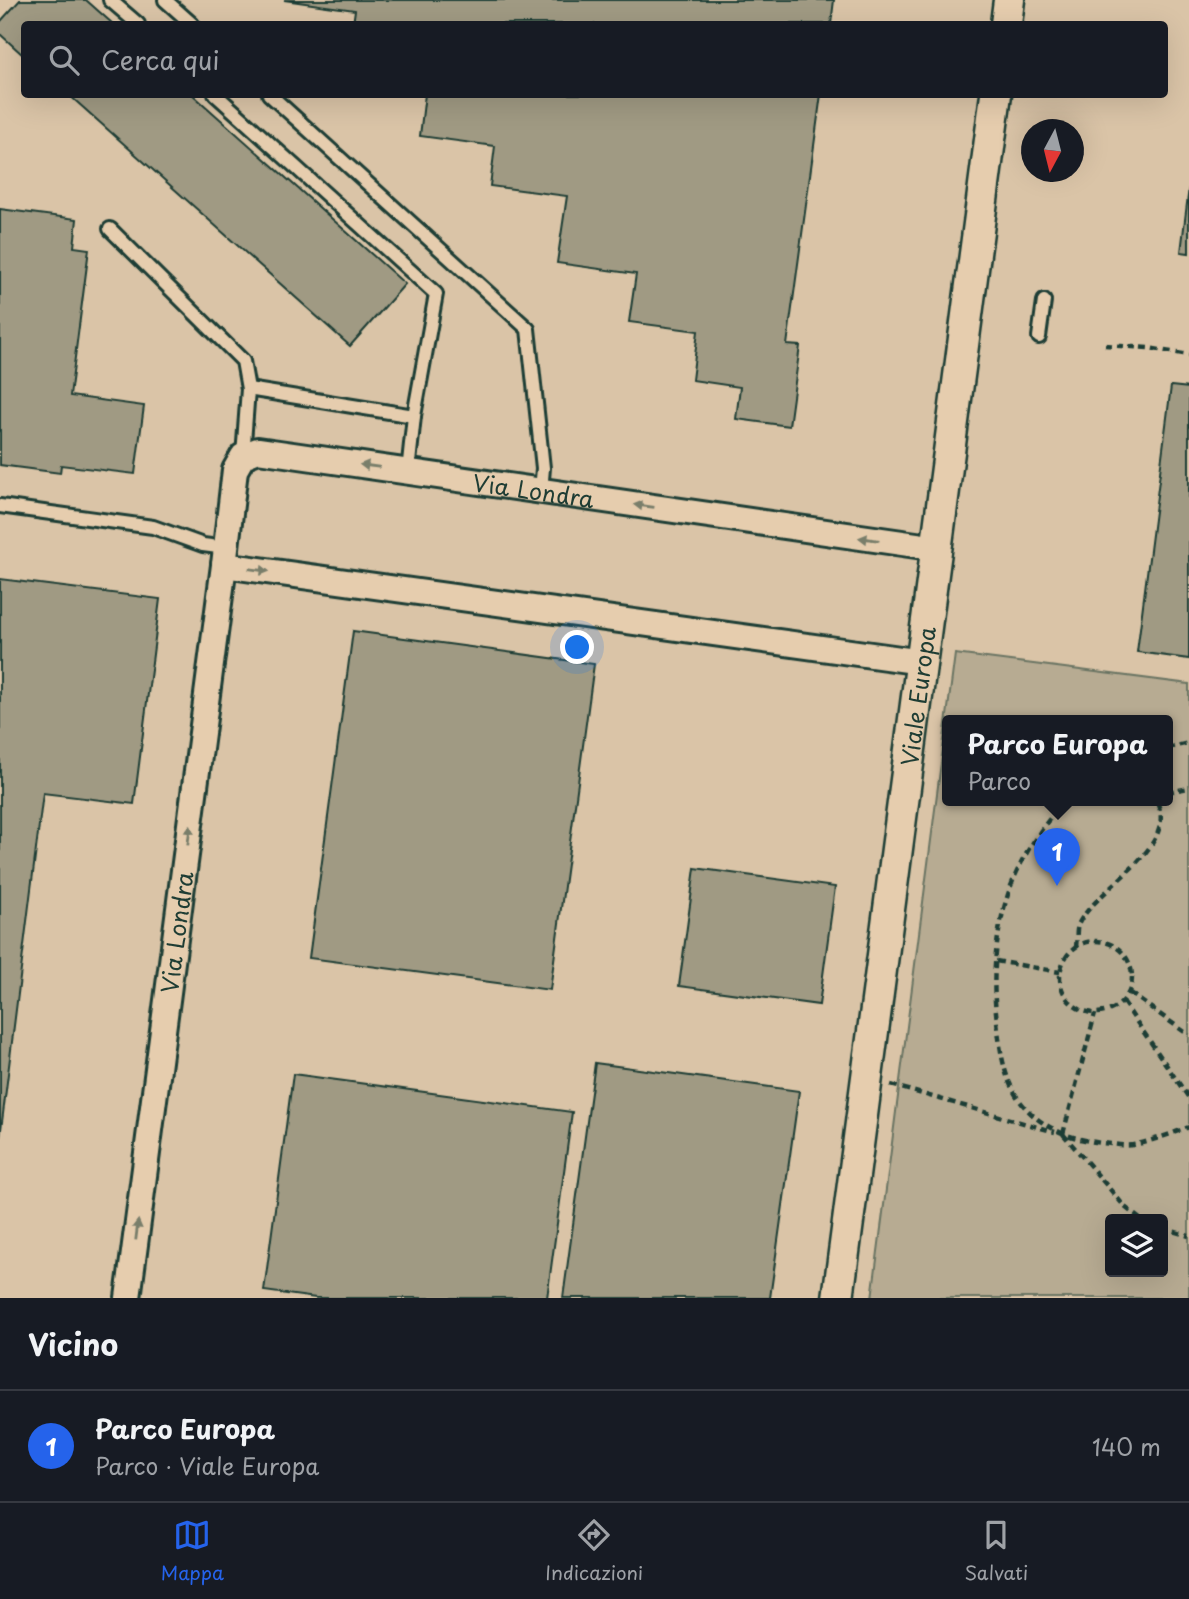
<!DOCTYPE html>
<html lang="it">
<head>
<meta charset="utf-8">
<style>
  body { margin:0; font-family:"Playpen Sans",sans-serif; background:#242831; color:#f1f3f6 }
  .controls { position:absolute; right:21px; bottom:21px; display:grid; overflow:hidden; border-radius:7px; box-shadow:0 7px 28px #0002 }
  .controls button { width:63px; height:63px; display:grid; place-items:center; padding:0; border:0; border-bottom:2px solid #363941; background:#171b24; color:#f1f3f6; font:35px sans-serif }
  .compass { position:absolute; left:1021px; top:119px; width:63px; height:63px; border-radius:50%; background:#171b24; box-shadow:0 7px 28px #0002; rotate:187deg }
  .you { position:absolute; left:578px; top:648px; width:24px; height:24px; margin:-18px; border:5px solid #fff; border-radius:50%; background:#1a73e8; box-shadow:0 0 0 10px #1a73e833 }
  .badge { display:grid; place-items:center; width:46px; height:46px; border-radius:50%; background:#2563eb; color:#fff; font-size:23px; font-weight:700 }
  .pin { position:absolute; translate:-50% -58px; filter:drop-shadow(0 2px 4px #0008) }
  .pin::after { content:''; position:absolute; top:37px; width:24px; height:21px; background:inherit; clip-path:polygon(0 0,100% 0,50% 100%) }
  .popup { position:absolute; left:942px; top:715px; width:231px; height:91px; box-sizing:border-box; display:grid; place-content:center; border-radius:7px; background:#171b24; filter:drop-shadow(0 2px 5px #0005); font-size:23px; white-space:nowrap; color:#9ea1a6 }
  .popup b { font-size:26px; color:#f1f3f6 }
  .popup::after { content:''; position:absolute; left:50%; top:100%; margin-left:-14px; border:14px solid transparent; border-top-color:#171b24 }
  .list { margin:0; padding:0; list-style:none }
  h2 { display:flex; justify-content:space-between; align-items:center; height:91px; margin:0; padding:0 28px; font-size:30px }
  h2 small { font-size:23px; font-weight:400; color:#9ea1a6 }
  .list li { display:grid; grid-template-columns:46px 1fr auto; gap:21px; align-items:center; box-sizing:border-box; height:112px; padding:0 28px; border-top:2px solid #363941 }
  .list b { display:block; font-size:26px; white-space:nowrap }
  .list p { margin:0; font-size:23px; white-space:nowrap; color:#9ea1a6 }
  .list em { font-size:23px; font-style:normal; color:#9ea1a6 }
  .icon { flex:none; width:38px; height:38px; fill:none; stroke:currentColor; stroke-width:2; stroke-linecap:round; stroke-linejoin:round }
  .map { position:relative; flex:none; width:1189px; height:1298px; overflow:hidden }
  .search { position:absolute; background:#171b24; box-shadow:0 7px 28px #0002; left:21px; right:21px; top:21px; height:77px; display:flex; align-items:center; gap:18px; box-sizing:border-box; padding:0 24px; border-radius:7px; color:#9ea1a6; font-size:26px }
  .sheet { height:203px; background:#171b24 }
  nav { display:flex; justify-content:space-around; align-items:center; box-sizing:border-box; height:98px; border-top:2px solid #363941; background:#171b24; font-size:19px; color:#9ea1a6 }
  nav a { display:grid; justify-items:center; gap:4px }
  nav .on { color:#2563eb }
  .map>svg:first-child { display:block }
</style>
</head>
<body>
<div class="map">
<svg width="1189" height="1298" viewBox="0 0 1189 1298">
  <rect width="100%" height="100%" fill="#dac4a7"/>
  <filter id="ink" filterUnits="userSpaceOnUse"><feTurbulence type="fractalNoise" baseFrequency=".0143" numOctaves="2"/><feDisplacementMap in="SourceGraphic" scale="14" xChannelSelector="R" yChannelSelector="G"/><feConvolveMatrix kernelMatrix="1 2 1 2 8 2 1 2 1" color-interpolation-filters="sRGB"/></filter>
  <g filter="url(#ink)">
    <path fill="#b7ab92" stroke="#6b7463" stroke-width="2" fill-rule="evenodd" d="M955 654 1189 684V1298H872ZM947 720H1167V800H947ZM1110 1219H1163V1272H1110Z"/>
    <g fill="#a09a83" stroke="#1f3d34" stroke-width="2">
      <path d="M20 0H86L113 24H24V56L0 34V22Z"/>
      <path d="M284 0H834L831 24H353L355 10Z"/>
      <path d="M68 94H192L405 284 350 346Z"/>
      <path d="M425 94H821L787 345 800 346 789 426 736 419 740 387 692 380 698 331 629 322 636 274 557 263 567 196 490 186 495 146 420 136Z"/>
      <path d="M1189 187V253L1181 252Z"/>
      <path d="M0 209 77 219 74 247 89 249 70 396 144 406 135 474 61 465 60 473 0 465Z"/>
      <path d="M1171 386 1189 388V659L1137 652Z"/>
      <path d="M0 579 160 599 134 804 43 793 0 1138Z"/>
      <path d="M353 631 594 664 550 990 309 958Z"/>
      <path d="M695 868 835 887 819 1005 679 986Z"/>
      <path d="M595 1063 799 1091 770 1298H563Z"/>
      <path d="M293 1074 572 1112 547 1298H316L264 1291Z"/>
    </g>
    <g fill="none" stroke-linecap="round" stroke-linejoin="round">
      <defs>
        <g id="service">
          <path d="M110 0 138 24"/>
          <path d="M165 0 192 24"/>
          <path d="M215 94 436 294 414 416 248 389 243 456"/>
          <path d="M269 94 528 329 543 468 541 491"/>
          <path d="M110 229 243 361 248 389"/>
          <path d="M1039 337 1044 301"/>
          <path d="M408 472 414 416"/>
          <path d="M0 506 153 527 203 545 226 548"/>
        </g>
        <g id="minor">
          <path id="s1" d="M922 662 224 565 235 470 243 456 258 450 937 548"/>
          <path id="s2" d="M128 1298 224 565"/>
        </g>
        <g id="tertiary">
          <path d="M1006 24 1009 0"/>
          <path id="s3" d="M838 1298 996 94"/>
        </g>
      </defs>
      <use href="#service" stroke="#1f3d34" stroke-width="18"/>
      <use href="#minor" stroke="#1f3d34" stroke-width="30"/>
      <use href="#tertiary" stroke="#1f3d34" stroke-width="35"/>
      <g stroke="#1f3d34" stroke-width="4.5" stroke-dasharray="7 5" stroke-linecap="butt">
        <path d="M1105 345 1148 348 1189 355"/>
        <path d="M1167 748 1189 743"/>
        <path d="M1167 792 1189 788"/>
        <path d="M1065 800C1045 823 1028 847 1015 876 998 915 991 969 996 1012 999 1038 1001 1067 1013 1090 1033 1127 1072 1141 1112 1144 1119 1145 1126 1146 1133 1145 1152 1141 1171 1134 1189 1127"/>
        <circle cx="1096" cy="977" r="36"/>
        <path d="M1076 947C1077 940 1076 931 1078 925 1095 888 1182 847 1156 800"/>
        <path d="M996 961 1060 972"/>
        <path d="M1130 993 1189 1035"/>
        <path d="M1123 1002 1189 1098"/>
        <path d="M891 1085 1055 1132"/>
        <path d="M1063 1134 1125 1207 1140 1219"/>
        <path d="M1063 1134 1095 1014"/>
        <path d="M1163 1228 1189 1236"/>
      </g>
      <use href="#service" stroke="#e6cdae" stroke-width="12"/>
      <use href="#minor" stroke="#e6cdae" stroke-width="24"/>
      <use href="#tertiary" stroke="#e6cdae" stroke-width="30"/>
    </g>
    <defs><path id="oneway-solid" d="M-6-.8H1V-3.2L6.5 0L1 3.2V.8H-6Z" transform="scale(1.75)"/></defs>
    <g fill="#797e6b">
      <use href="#oneway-solid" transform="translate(370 466) rotate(-172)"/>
      <use href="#oneway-solid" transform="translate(644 506) rotate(-172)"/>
      <use href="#oneway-solid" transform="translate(869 539) rotate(-172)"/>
      <use href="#oneway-solid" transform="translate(259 570) rotate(8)"/>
      <use href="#oneway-solid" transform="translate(189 835) rotate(-83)"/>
      <use href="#oneway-solid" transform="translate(137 1230) rotate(-83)"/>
    </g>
  </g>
  <g text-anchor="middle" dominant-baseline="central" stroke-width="5" stroke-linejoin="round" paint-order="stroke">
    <g font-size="23" fill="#1f3d34" stroke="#e6cdae">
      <text stroke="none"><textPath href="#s1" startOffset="1111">Via Londra</textPath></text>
      <text stroke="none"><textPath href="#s3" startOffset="607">Viale Europa</textPath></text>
      <text stroke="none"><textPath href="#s2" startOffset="369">Via Londra</textPath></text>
    </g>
  </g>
</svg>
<div class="controls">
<button><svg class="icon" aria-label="layers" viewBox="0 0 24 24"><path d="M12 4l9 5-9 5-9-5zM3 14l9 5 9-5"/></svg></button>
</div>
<svg class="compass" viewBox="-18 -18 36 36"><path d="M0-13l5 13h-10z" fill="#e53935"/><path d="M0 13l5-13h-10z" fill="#9ea1a6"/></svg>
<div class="you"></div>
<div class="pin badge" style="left:1057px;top:886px">1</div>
<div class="popup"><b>Parco Europa</b>Parco</div>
<div class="search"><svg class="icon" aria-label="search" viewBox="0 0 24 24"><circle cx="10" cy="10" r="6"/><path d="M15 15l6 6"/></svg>Cerca qui</div>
</div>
<section class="sheet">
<h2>Vicino<small></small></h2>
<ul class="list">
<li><span class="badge">1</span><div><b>Parco Europa</b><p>Parco · Viale Europa</p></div><em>140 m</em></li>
</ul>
</section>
<nav>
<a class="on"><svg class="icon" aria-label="map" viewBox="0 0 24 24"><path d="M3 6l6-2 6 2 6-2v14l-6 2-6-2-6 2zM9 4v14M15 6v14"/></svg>Mappa</a>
<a><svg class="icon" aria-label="directions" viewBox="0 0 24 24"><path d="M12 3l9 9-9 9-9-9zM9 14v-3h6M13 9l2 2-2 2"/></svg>Indicazioni</a>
<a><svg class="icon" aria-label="saved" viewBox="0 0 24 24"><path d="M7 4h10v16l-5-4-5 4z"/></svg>Salvati</a>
</nav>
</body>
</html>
